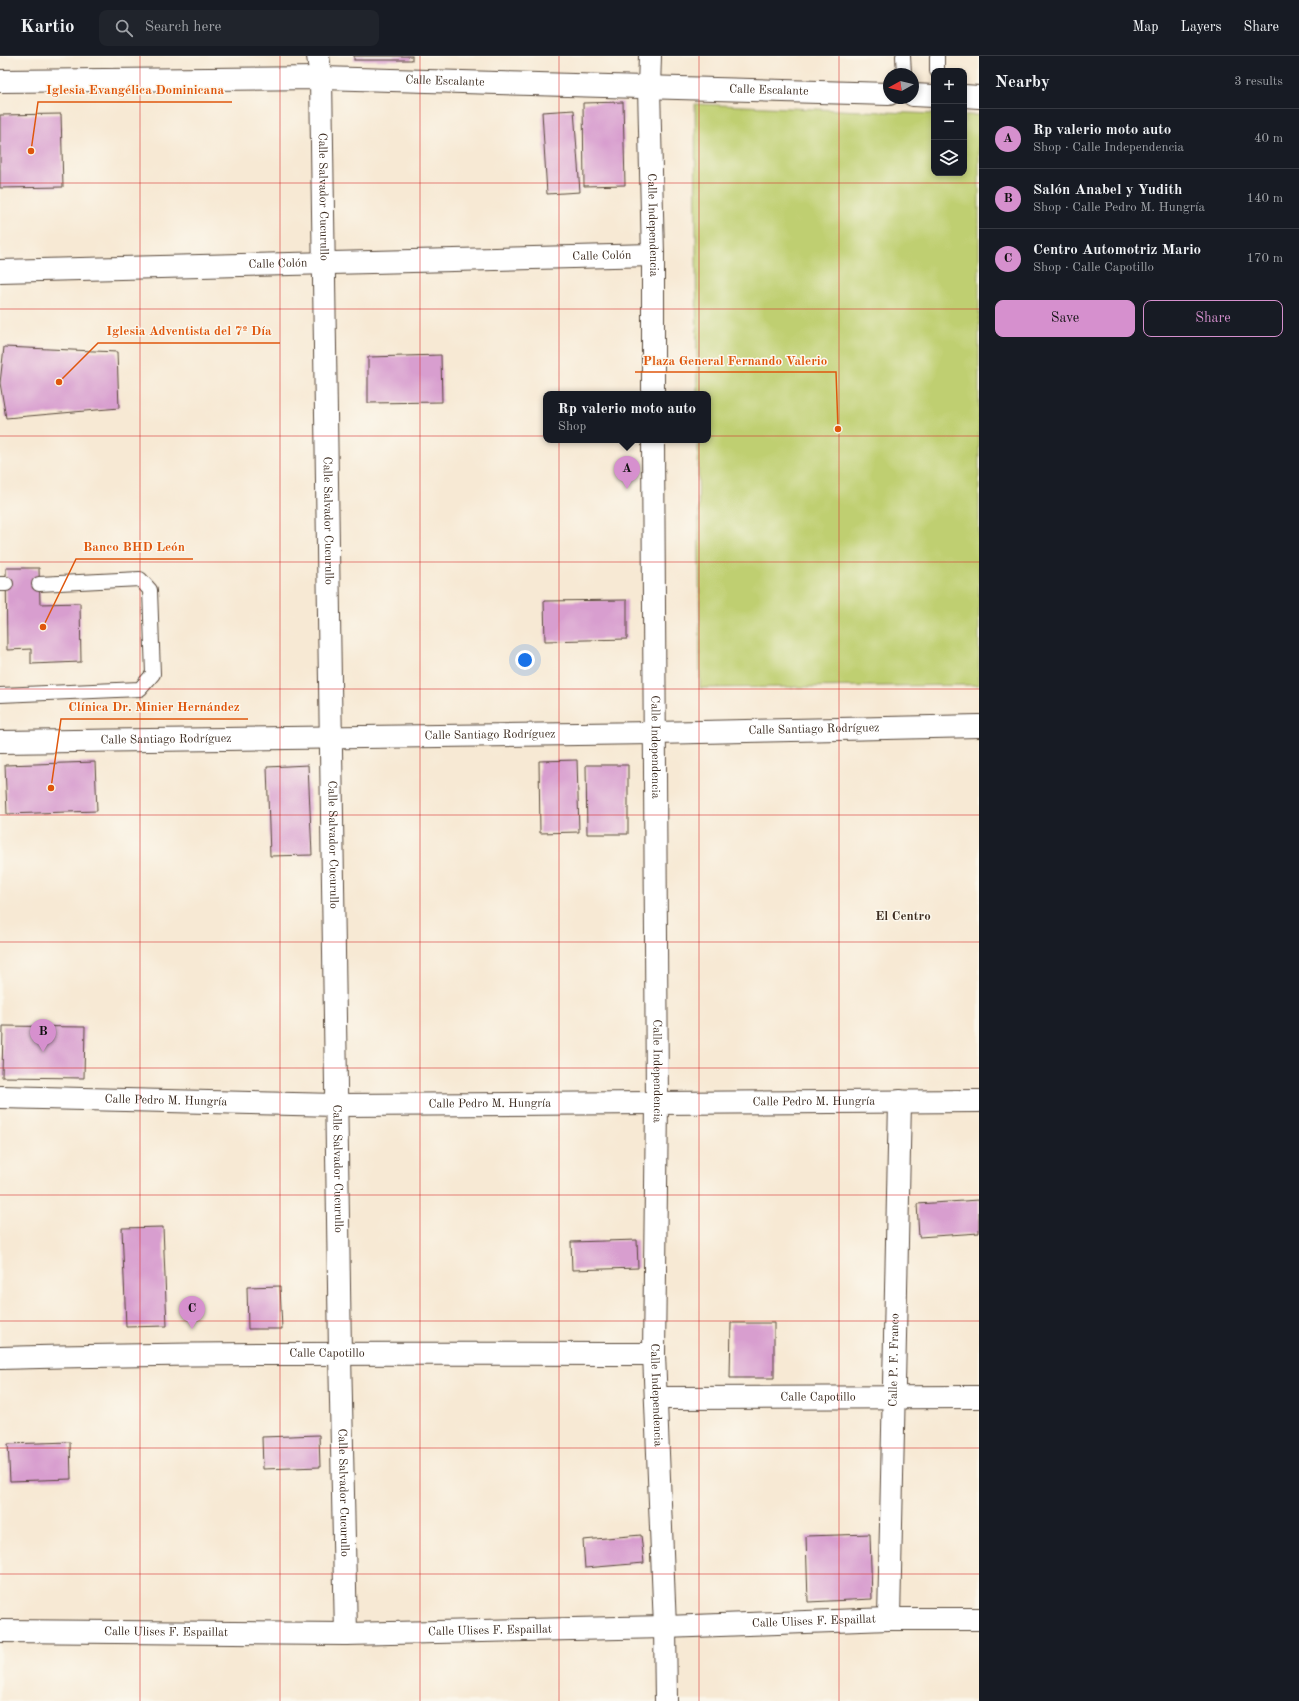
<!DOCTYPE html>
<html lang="en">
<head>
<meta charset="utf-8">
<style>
  body { margin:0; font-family:"Old Standard TT",serif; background:#20242c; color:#f1f3f6 }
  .controls { position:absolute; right:12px; top:12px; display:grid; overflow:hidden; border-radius:8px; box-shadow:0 2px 6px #0003 }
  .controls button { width:36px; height:36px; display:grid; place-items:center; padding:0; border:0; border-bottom:1px solid #363941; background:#171b24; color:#f1f3f6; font:20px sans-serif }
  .compass { position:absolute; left:883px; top:12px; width:36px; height:36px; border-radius:50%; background:#171b24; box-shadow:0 2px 6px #0003; rotate:262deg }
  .you { position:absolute; left:525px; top:604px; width:14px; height:14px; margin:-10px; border:3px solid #fff; border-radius:50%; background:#1a73e8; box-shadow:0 0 0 6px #1a73e833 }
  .badge { display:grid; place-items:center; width:26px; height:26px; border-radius:50%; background:#d690ce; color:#111; font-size:13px; font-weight:700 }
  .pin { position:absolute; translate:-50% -33px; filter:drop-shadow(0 1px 2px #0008) }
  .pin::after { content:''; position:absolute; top:21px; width:14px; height:12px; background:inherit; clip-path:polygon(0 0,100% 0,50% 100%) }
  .popup { position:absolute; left:543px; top:335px; width:168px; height:52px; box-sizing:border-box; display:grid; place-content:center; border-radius:8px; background:#171b24; filter:drop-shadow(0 1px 3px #0005); font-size:13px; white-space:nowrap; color:#9ea1a6 }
  .popup b { font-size:15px; color:#f1f3f6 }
  .popup::after { content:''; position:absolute; left:50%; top:100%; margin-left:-8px; border:8px solid transparent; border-top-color:#171b24 }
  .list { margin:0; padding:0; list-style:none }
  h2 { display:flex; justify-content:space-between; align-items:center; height:52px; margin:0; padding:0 16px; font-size:17px }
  h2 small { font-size:13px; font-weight:400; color:#9ea1a6 }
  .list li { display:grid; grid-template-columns:26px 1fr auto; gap:12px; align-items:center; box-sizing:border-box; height:60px; padding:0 16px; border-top:1px solid #363941 }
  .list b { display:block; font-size:15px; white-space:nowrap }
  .list p { margin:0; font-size:13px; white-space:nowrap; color:#9ea1a6 }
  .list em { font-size:13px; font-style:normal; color:#9ea1a6 }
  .actions { display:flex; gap:8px; padding:12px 16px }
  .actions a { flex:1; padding:9px 0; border:1px solid #d690ce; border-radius:8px; text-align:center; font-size:14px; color:#d690ce }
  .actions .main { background:#d690ce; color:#111 }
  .icon { flex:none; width:22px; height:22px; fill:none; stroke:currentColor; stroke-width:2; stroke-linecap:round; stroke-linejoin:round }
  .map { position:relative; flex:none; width:979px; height:1645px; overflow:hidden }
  header { display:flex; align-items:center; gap:24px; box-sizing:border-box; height:56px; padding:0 20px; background:#171b24; border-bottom:1px solid #363941 }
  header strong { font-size:19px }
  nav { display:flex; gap:22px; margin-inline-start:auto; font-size:14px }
  .search { width:280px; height:36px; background:#20242c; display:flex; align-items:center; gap:10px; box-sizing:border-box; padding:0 14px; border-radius:8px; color:#9ea1a6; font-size:15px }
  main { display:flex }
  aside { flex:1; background:#171b24 }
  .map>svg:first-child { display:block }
</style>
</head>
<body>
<header>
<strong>Kartio</strong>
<div class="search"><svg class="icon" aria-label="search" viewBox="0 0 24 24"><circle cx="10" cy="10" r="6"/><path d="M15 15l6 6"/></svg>Search here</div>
<nav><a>Map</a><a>Layers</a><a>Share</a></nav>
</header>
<main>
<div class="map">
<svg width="979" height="1645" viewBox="0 0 979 1645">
  <rect width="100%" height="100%" fill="#fbf7ec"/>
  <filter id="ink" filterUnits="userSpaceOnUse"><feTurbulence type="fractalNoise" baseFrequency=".025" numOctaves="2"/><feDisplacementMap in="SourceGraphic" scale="8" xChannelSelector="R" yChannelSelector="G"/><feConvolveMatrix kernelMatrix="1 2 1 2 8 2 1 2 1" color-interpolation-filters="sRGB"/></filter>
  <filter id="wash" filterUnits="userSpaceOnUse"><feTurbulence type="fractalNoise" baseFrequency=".012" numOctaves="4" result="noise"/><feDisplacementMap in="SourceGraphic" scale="16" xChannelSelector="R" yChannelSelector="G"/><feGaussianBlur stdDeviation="0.9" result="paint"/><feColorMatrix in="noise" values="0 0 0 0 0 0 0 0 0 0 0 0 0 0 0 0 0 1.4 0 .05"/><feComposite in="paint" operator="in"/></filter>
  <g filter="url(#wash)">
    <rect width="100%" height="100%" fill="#f7e9d4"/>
    <path fill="#bfcf71" stroke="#7d7c48" d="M695 48 934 58V117H964V59H979V629L700 632 698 384H708V338H697Z"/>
    <g id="blocks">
      <g fill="#d89ecf">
        <rect x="354" y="0" width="58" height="4"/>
        <path d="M623 46 625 129 584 130 583 47Z"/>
        <path d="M574 54 580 136 547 138 542 56Z"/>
        <path d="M61 58 63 131 0 132V59Z"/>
        <path d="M4 291 117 296 119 352 6 362 0 327Z"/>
        <path d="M441 299 442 346 368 347V301Z"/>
        <path d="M6 512H39L40 548 80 547 81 606 31 608V593L7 594Z"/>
        <path d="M627 544V583L545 585 544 545Z"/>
        <path d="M577 704 579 776 540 777 539 705Z"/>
        <path d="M95 706 97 755 7 758 5 709Z"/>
        <path d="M308 709 312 799 270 800 267 711Z"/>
        <path d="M586 709H628V778H587Z"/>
        <path d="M3 970 85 971 84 1022 2 1021Z"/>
        <path d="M979 1144V1177L919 1181 917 1148Z"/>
        <path d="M163 1171 167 1270 126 1271 122 1172Z"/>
        <path d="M637 1184 638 1212 572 1214 571 1186Z"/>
        <path d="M280 1230 282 1273H248L247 1231Z"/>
        <path d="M731 1267H774V1322H730Z"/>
        <path d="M319 1379 320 1411 263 1413 262 1381Z"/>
        <path d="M70 1386 71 1423 10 1425 8 1388Z"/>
        <path d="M870 1478 872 1543 808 1546 806 1480Z"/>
        <path d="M641 1479 644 1507 585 1512 583 1484Z"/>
      </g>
    </g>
  </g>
  <g filter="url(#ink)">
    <use href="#blocks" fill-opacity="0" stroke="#574739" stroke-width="1"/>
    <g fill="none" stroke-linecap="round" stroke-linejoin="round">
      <defs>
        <g id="service">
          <path d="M903 0 904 18"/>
          <path d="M937 0V15"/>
          <path d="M0 528H6"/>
          <path d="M0 639 140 633 153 618 150 534 140 523 39 528"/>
        </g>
        <g id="minor">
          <path id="s1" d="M318 0 321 22 340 1298 346 1578"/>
          <path id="s2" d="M650 0 649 32 653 199V338"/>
          <path id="s3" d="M0 25 321 22 889 38"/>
          <path d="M913 39 934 40"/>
          <path d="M964 40 979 41"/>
          <path id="s4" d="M0 215 653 199"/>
          <path id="s5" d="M653 384 657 1047 654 1298 665 1571 666 1645"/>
          <path id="s6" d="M0 686 654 677 979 670"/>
          <path id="s7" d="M0 1041 337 1049 979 1045"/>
          <path id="s8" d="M0 1302C218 1296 436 1298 654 1298"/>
          <path id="s9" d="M657 1342 979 1341"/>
          <path id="s10" d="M889 1563 900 1045"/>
          <path id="s11" d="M0 1575 346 1578 665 1571 889 1563H979"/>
        </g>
      </defs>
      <use href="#service" stroke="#574739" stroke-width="16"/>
      <use href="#minor" stroke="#574739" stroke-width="24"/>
      <use href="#service" stroke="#fff" stroke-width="14"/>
      <use href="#minor" stroke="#fff" stroke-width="22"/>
    </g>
  </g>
  <path fill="none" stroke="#d62828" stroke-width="1" stroke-opacity="0.55" d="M140 0V1645M280 0V1645M420 0V1645M559 0V1645M699 0V1645M839 0V1645M0 127H979M0 253H979M0 380H979M0 506H979M0 633H979M0 759H979M0 886H979M0 1012H979M0 1139H979M0 1265H979M0 1392H979M0 1518H979"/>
  <g text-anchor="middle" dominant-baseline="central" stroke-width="3" stroke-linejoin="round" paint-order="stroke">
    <g font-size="12" fill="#3b2a1e" stroke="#fbf7ec">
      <text stroke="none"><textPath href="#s3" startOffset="445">Calle Escalante</textPath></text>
      <text stroke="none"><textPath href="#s3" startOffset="769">Calle Escalante</textPath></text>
      <text stroke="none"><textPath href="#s1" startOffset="141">Calle Salvador Cucurullo</textPath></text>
      <text stroke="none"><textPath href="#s2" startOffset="169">Calle Independencia</textPath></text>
      <text stroke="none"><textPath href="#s4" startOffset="602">Calle Colón</textPath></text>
      <text stroke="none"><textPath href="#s4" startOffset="278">Calle Colón</textPath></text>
      <text stroke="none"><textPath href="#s1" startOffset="465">Calle Salvador Cucurullo</textPath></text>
      <text stroke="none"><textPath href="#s6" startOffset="814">Calle Santiago Rodríguez</textPath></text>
      <text stroke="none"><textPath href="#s6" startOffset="490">Calle Santiago Rodríguez</textPath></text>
      <text stroke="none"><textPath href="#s6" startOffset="166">Calle Santiago Rodríguez</textPath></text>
      <text stroke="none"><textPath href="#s5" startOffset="307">Calle Independencia</textPath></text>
      <text stroke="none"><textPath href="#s1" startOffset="789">Calle Salvador Cucurullo</textPath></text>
      <text stroke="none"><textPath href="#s5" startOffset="631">Calle Independencia</textPath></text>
      <text stroke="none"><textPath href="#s7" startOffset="166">Calle Pedro M. Hungría</textPath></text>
      <text stroke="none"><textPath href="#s7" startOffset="814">Calle Pedro M. Hungría</textPath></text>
      <text stroke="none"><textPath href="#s7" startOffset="490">Calle Pedro M. Hungría</textPath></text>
      <text stroke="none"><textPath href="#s1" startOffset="1113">Calle Salvador Cucurullo</textPath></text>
      <text stroke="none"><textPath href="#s8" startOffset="327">Calle Capotillo</textPath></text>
      <text stroke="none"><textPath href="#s10" startOffset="259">Calle P. F. Franco</textPath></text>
      <text stroke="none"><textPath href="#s5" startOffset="955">Calle Independencia</textPath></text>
      <text stroke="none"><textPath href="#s9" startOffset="161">Calle Capotillo</textPath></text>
      <text stroke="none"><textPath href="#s1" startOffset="1437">Calle Salvador Cucurullo</textPath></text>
      <text stroke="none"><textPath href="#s11" startOffset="814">Calle Ulises F. Espaillat</textPath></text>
      <text stroke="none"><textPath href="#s11" startOffset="490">Calle Ulises F. Espaillat</textPath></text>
      <text stroke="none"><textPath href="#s11" startOffset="166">Calle Ulises F. Espaillat</textPath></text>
    </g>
    <g font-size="13" font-weight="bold" fill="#3b2a1e" stroke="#fbf7ec">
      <text x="903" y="860">El Centro</text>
    </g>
  </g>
  <path fill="none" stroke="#df570d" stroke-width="1.5" d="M31 95L38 46H232M59 326L98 287H280M838 373L836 316H635M43 571L76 503H193M51 732L61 663H248"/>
  <g fill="#df570d" stroke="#fbf7ec" stroke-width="1.5">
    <circle cx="31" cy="95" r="4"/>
    <circle cx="59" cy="326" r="4"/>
    <circle cx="838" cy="373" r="4"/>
    <circle cx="43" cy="571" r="4"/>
    <circle cx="51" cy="732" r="4"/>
  </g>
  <g font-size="13" text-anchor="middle" font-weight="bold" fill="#df570d" stroke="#fbf7ec" stroke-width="3" stroke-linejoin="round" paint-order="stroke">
    <text x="135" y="38">Iglesia Evangélica Dominicana</text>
    <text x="189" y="279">Iglesia Adventista del 7º Día</text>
    <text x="735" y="309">Plaza General Fernando Valerio</text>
    <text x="134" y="495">Banco BHD León</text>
    <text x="154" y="655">Clínica Dr. Minier Hernández</text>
  </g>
</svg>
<div class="controls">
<button>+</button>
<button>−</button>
<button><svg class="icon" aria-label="layers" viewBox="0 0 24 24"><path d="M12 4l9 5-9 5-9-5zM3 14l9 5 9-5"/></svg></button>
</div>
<svg class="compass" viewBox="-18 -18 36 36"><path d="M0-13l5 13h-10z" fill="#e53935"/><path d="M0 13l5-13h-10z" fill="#9ea1a6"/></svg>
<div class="you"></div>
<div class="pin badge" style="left:627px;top:433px">A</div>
<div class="popup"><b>Rp valerio moto auto</b>Shop</div>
<div class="pin badge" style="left:43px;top:996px">B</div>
<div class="pin badge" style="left:192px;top:1273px">C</div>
</div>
<aside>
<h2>Nearby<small>3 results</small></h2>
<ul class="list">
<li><span class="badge">A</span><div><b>Rp valerio moto auto</b><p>Shop · Calle Independencia</p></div><em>40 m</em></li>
<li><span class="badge">B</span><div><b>Salón Anabel y Yudith</b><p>Shop · Calle Pedro M. Hungría</p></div><em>140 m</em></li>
<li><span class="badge">C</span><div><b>Centro Automotriz Mario</b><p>Shop · Calle Capotillo</p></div><em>170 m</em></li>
</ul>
<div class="actions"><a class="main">Save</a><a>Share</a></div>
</aside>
</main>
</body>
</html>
